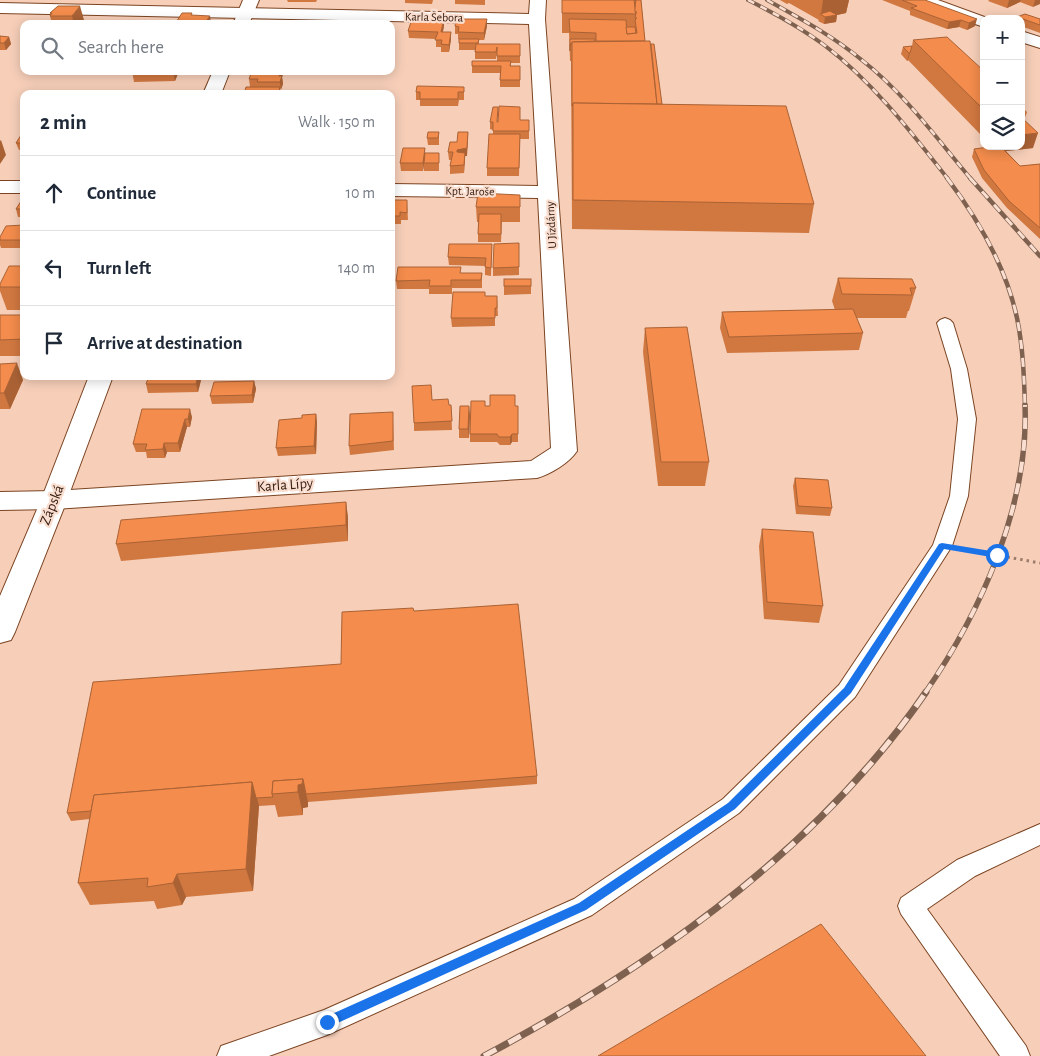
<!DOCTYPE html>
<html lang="en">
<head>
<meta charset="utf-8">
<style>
  body { margin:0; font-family:"Alegreya Sans",sans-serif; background:#f2f2f3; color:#1f2937 }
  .controls { position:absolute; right:15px; top:15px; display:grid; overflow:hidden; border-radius:10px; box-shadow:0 2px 12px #0003 }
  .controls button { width:45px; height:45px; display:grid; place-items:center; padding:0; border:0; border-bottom:1px solid #e0e1e3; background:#fff; color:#1f2937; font:25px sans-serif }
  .stop { position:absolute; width:15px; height:15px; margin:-11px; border:4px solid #1a73e8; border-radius:50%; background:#fff }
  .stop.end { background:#1a73e8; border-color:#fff; box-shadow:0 1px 5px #0008 }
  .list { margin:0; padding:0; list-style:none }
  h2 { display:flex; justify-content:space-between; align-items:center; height:65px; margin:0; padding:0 20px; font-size:21px }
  h2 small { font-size:16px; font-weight:400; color:#747a83 }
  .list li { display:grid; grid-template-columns:32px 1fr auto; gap:15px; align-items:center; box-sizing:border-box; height:75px; padding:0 20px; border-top:1px solid #e0e1e3 }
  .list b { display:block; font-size:19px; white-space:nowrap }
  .list em { font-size:16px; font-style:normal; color:#747a83 }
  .icon { flex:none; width:28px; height:28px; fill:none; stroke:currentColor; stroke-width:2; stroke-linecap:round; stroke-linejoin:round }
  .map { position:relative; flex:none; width:1040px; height:1056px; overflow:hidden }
  .search { position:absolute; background:#fff; box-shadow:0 2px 12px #0003; left:20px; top:20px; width:375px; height:55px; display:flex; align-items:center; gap:12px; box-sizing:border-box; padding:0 18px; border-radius:10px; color:#747a83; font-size:19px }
  .panel { position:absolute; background:#fff; box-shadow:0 2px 12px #0003; left:20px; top:90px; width:375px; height:290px; border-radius:10px }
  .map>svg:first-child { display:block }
</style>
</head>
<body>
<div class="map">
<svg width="1040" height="1056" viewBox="0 0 1040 1056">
  <rect width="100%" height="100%" fill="#f7cfb9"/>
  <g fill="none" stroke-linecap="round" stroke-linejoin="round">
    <defs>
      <g id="lane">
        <path d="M945 318 950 320 953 323 967 369 976 419 968 496 952 546 855 697 739 813 592 915 327 1035 269 1056H217L221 1046 324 1010 574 899 723 799 839 685 933 545 950 496 958 419 951 369 937 323 940 320Z"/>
        <path d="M1040 824V845L975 876 927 909 1026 1046 1030 1056H1000L901 914 898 906 901 898 957 860Z"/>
      </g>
      <g id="street">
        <path d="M530 0H546L545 19 577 451C569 463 551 474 537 478L54 509 0 510V492L54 491 531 461 551 448 538 198 391 196V184L538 186 529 24 0 13V3L529 14Z"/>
        <path d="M915 0H938L990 19H984V27L978 25 918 3Z"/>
        <path d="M1021 31 1040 37V48L1021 42Z"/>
        <rect x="0" y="181" width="24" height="12"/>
      </g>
      <g id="secondary">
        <path d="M243 0H259L249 24H233Z"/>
        <path d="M213 71H230L221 94H203Z"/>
        <path d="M89 376H113L67 500 15 632 11 640 0 643V596L41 500Z"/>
      </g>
    </defs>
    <use href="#lane" stroke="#7b4422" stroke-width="2"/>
    <use href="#street" stroke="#7b4422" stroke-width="2"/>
    <use href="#secondary" stroke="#7b4422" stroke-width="2"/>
    <path stroke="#9b7b69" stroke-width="3" stroke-dasharray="2.5 4" stroke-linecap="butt" d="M969 550 1040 563"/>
    <use href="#lane" fill="#fff" fill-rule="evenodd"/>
    <use href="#street" fill="#fff" fill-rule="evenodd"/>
    <use href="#secondary" fill="#fff" fill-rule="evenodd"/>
    <defs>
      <g id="rail-far3">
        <path d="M748 0C774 13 800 27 824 45 872 81 911 132 948 179"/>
        <path d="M767 0C801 19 833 36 863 61 904 93 938 140 971 179"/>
      </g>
      <g id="rail-far2">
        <path d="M947 178C978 219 1006 267 1017 318 1023 347 1024 376 1025 406"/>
        <path d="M970 178 1040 256"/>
      </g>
      <path id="rail-far1" d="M925 693C981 612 1029 505 1025 405"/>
      <path id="rail" d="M484 1056C651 967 818 850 926 692"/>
    </defs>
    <use href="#rail-far3" stroke="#7f6150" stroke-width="4"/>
    <use href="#rail-far2" stroke="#7f6150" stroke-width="4.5"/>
    <use href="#rail-far1" stroke="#7f6150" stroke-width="5.5"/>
    <use href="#rail" stroke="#7f6150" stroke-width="7"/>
    <use href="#rail-far3" stroke="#fadfd1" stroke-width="2.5" stroke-dasharray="7" stroke-linecap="butt"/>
    <use href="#rail-far2" stroke="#fadfd1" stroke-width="3" stroke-dasharray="9" stroke-linecap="butt"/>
    <use href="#rail-far1" stroke="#fadfd1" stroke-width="4" stroke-dasharray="11" stroke-linecap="butt"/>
    <use href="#rail" stroke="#fadfd1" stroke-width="5" stroke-dasharray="14" stroke-linecap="butt"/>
  </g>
  <g fill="#d17841">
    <path d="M287 0H317L316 2H288Z"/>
    <path d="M405 0H433L432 4 405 3Z"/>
    <path d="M455 0H485V5L455 4Z"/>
    <path d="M562 0H641L645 41 662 104 814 204 809 233 572 229 571 61H570L569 33H562Z"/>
    <path d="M780 0H849L846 13 837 15 836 22 824 24 818 21 819 20 789 3 787 4Z"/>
    <path d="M882 0H925L975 26 967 30 959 27 947 29 910 15V11Z"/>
    <path d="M989 0H1040L1033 7 1020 2 1007 8 988 1Z"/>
    <path d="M58 6 84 20 80 24H52L50 16V13Z"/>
    <path d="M1017 17 1040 19V33L1021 26V19H1017Z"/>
    <path d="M444 26 443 32H451V39L449 52H441V47H436V39L409 38 408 31Z"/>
    <path d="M455 26H487L484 40H479V44H520V63H511V66H520V87H500V73H472V61H497V54L496 59H475V50H459V39H458V34H455Z"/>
    <path d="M0 36 9 37 11 44 6 50H0Z"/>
    <path d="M913 40 984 71V139L980 135V134L908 60 907 61 901 54 903 47 912 46Z"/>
    <path d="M132 71H179L175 81 134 82Z"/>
    <path d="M252 71H283V74L282 77 283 84 280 90 250 87 249 79Z"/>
    <path d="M464 87V100H459L458 106H420V100H416V92Z"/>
    <path d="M1021 106 1027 112 1024 120 1033 148 1006 151 1020 166 1040 164V239L1007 208 982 178 972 157 974 149 992 147 991 146H1021Z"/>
    <path d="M520 120H529V139H520L519 176H487V168L493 134V130L490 129V122H497Z"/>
    <path d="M24 132V150H19L16 143Z"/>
    <path d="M439 132V145H428L427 138Z"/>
    <path d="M468 132 467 156H465L464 173 450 174V166L451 160H449L448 152 457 142Z"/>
    <path d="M425 148V154L439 153V171H424V165L423 171H401L400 163Z"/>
    <path d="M520 195V222H502L501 242H478V222H477L476 207Z"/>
    <path d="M24 198V217H18L16 209Z"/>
    <path d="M391 200H407L408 220H401V224H391Z"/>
    <path d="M24 225V248H1L0 245V237Z"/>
    <path d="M519 243V275L493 276V268Z"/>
    <path d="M492 244 491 276 485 275V266L449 265 448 257Z"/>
    <path d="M24 266V310H7L0 291V284Z"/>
    <path d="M461 273H482V288H452V294H429V289H397L396 281Z"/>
    <path d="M838 278 916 288 909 311H908L906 318H856L863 333 859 350 727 353 720 328 722 312 835 310 832 301Z"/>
    <path d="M504 279H531V294L504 295Z"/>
    <path d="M485 296H497L498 316H495V326L452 327 451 318Z"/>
    <rect x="0" y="315" width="24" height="41"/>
    <path d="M645 328 709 462 705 486H658L643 352Z"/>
    <path d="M0 364 23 380 10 409H0Z"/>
    <path d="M202 376 198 392 148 393 146 384Z"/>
    <path d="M254 381 256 389 253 403 212 404 210 396Z"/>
    <path d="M432 400 449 405H451L452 430 414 431V423Z"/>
    <path d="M485 406H518V442H512L510 445H500L497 442H470V434Z"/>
    <path d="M142 409 192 417 190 427H187L180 452H167L165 458H147L146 452H136L133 444Z"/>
    <path d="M316 414 317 423 316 454 278 456 276 448Z"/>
    <path d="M470 414 469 438H459V429Z"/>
    <path d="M393 420 394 450 350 455 349 446Z"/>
    <path d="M795 478 832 508 830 516 796 514 793 486Z"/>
    <path d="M346 502 348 518V541L121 561 116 544Z"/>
    <path d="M762 529 823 606 819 623 764 619 759 546Z"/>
    <path d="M414 611 537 776V784L308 802V807L303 808V815L278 817 275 805 259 806 253 891 186 897 182 905 157 909 154 901 90 905 78 883 90 819 71 821 67 813 341 664Z"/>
  </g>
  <g fill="#aa6235">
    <path d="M823 0H849L846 13 837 15 836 22 824 24 825 17 821 14Z"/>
    <path d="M1009 0H1021L1020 2 1007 8Z"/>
    <path d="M1035 0H1040V4L1033 7Z"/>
    <path d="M80 6 84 20 80 24H74L72 16Z"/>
    <path d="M210 16 211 23 210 24H204Z"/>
    <path d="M444 19V26L441 39V32Z"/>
    <path d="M487 19V26L484 40V33Z"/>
    <path d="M977 19 975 26 967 30 969 23Z"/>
    <path d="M961 20 959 27 947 29 949 22Z"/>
    <path d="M451 32V39L449 52V45Z"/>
    <path d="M9 37 11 44 6 50 4 43Z"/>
    <path d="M909 53H910L908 60 907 61Z"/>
    <path d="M173 71H179L175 81Z"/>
    <path d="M281 71H283V74L282 77 283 84 281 90 279 76Z"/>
    <path d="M468 132 467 156H465L464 173V165L457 152V150Z"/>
    <path d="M1038 133 1033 148 997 152 999 146H1021V135Z"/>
    <path d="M1 140 6 155 0 164V141Z"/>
    <path d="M425 148V155L423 171V163Z"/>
    <path d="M17 363 23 380 10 409 4 393Z"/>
    <path d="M198 376H202L198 392 196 384Z"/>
    <path d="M254 381 256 389 253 403 252 395Z"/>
    <path d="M469 406 470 414 469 438 468 429Z"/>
    <path d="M190 409 192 417 190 427 188 419Z"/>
    <path d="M316 414 317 423 316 454 314 446Z"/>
    <path d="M185 419 187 427 180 452 178 443Z"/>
    <path d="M512 434V442L510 445V437Z"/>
    <path d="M164 443 167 452 165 458 163 449Z"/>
    <path d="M346 502 348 518V541L346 525Z"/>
    <path d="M303 779 308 802V807L303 808V815L298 792V785Z"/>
    <path d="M252 782 259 805 253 891 246 869Z"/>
    <path d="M177 874 186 897 182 905 173 883Z"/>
  </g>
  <g fill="#f38c4c" stroke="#aa6235">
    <path d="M562 0H634L636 14 562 13Z"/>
    <path d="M634 0H641L645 41H596V33L570 32 569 19 626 20 627 34 637 33 635 20 637 18H635L636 13 637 12H635V7L636 6H635L636 0Z"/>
    <path d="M902 0H925L977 19 969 23 961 20 949 22 911 8 917 6Z"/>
    <path d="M58 6H80L72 16H50L52 13H50Z"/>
    <path d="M830 11 837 15 825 17 820 14Z"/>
    <path d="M182 13H192L191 15 210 16 204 24H175Z"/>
    <path d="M1025 14 1040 19V25L1017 17Z"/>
    <path d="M415 18 444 19 441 32H451L449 45 441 44 442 40H435L438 32 408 31 411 22H414Z"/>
    <path d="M456 19H487L484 33 458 32 459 27 455 26Z"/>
    <path d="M626 27H635L636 33 627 34Z"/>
    <path d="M0 36 9 37 4 43H0Z"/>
    <path d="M947 37 984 71V110L913 40Z"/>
    <path d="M459 39H479L478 43H459Z"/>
    <path d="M570 39H595V41L572 42V44H570V51Z"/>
    <path d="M650 41 657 104 573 103 572 106V42Z"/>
    <path d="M476 44H520V56H497V47L496 52H475Z"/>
    <path d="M651 44H654L662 104H657Z"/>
    <path d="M912 46 910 53H909L903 47Z"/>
    <path d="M472 61H511L510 66H520V80H500L501 66H472Z"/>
    <path d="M252 71H281L279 76H282L280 82H257L258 79H249Z"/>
    <path d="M417 86 464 87V92H458V99H420V92H416Z"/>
    <path d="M246 87H280L278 94H244Z"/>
    <path d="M60 91 106 92 105 94H59Z"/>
    <path d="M573 103 786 106 814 204 573 200Z"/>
    <path d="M499 106 520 107V120H529V131H493V122H490L493 107H498L497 122H498Z"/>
    <path d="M1021 117 1038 133 1021 135Z"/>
    <path d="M23 132H24V143H16Z"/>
    <path d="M428 132H439L438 138H427Z"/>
    <path d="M458 132H468L467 148 457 150V152L465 153 464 165 450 166 453 152H448L450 142H457Z"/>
    <path d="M489 134H520L519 168H487Z"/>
    <path d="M996 146H1000L1020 166 1040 164V228L1009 201 984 170 974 149Z"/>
    <path d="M403 148H425L423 163H400Z"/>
    <path d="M425 153H439V163H424Z"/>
    <path d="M478 193 520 195V207H476Z"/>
    <path d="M23 198H24V209H16Z"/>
    <path d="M391 200H407V213L400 212V216H391Z"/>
    <path d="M479 214H501V234H478Z"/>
    <path d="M24 225V240H0V237L6 226Z"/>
    <path d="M519 243V267L493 268 494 244Z"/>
    <path d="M449 244H492L491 268 485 267 486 258 448 257Z"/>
    <path d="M9 266H24V287H0V284Z"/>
    <path d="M398 267H461L460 273H482L481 280H451V286H429L430 280 396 281Z"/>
    <path d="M838 278 912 279 916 288H910L912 295 842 294Z"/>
    <rect x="504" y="279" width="27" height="7"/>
    <path d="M453 292H485V296H497V308H495V318H451Z"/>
    <path d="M853 309 863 333 729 337 722 312Z"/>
    <path d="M0 315H24V339L0 340Z"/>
    <path d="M687 327 709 462H661L645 328Z"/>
    <path d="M17 363 4 393H0V364Z"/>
    <path d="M149 376H198L196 384H146Z"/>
    <path d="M254 381 252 395 210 396 214 382Z"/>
    <path d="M431 385 432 400 448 399 449 405H451L452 421 414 423 412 386Z"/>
    <path d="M490 395H515V406H518V434H512L510 437H499L497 434H470L471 401H485V406H490Z"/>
    <path d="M460 406H469L468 429H459Z"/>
    <path d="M142 409H190L188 419H185L178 443H164L163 449 145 450 147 444H133Z"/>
    <path d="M393 412V441L349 446 350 414Z"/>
    <path d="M316 414 314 446 276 448 279 420 302 418V415Z"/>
    <path d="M795 478 828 480 832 508 798 506Z"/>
    <path d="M346 502V525L116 544 121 520Z"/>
    <path d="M762 529 813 532 823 606 767 602Z"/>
    <path d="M518 604 537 776 306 794 303 779 273 781 272 794 273 797 256 798 252 782 94 795 91 811 67 813 93 682 341 664 342 612 413 608 414 611Z"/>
    <path d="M303 779 302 784 298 785V792L272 794 273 781Z"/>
    <path d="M252 782 246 869 177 874 173 883 147 887 148 878 78 883 94 795Z"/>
    <path d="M821 924 926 1056H598Z"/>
  </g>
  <path fill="#1a73e8" d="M942 543 997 552 1001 555 997 558 944 549 851 693 735 809 586 910 331 1026 327 1028 323 1026 321 1022 323 1018 579 903 728 803 844 688 939 544Z"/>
  <g text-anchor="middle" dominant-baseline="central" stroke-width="4.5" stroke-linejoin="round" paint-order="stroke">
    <g font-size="12" fill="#382012" stroke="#fadfd1">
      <text transform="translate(434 17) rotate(1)">Karla Šebora</text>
      <text transform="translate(470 191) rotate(1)">Kpt. Jaroše</text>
      <text transform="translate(551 225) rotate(-93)">U Jízdárny</text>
    </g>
    <g font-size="15" fill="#382012" stroke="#fadfd1">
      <text transform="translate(285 485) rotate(-4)">Karla Lípy</text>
      <text transform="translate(52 505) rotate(-68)">Zápská</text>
    </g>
  </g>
</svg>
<div class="controls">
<button>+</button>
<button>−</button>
<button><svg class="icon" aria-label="layers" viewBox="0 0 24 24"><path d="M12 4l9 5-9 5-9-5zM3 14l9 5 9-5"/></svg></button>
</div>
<div class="stop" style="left:997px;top:555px"></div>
<div class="stop end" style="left:327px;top:1022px"></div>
<div class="search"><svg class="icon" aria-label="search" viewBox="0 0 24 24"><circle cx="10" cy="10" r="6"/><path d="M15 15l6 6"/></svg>Search here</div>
<section class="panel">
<h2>2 min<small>Walk · 150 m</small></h2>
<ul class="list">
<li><svg class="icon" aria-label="ahead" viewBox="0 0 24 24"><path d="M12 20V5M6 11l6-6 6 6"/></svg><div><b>Continue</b></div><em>10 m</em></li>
<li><svg class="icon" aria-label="left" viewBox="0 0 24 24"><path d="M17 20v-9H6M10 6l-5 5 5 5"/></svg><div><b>Turn left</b></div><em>140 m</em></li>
<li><svg class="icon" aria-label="arrive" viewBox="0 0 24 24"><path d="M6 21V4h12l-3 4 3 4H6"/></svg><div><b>Arrive at destination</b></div></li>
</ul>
</section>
</div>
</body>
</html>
